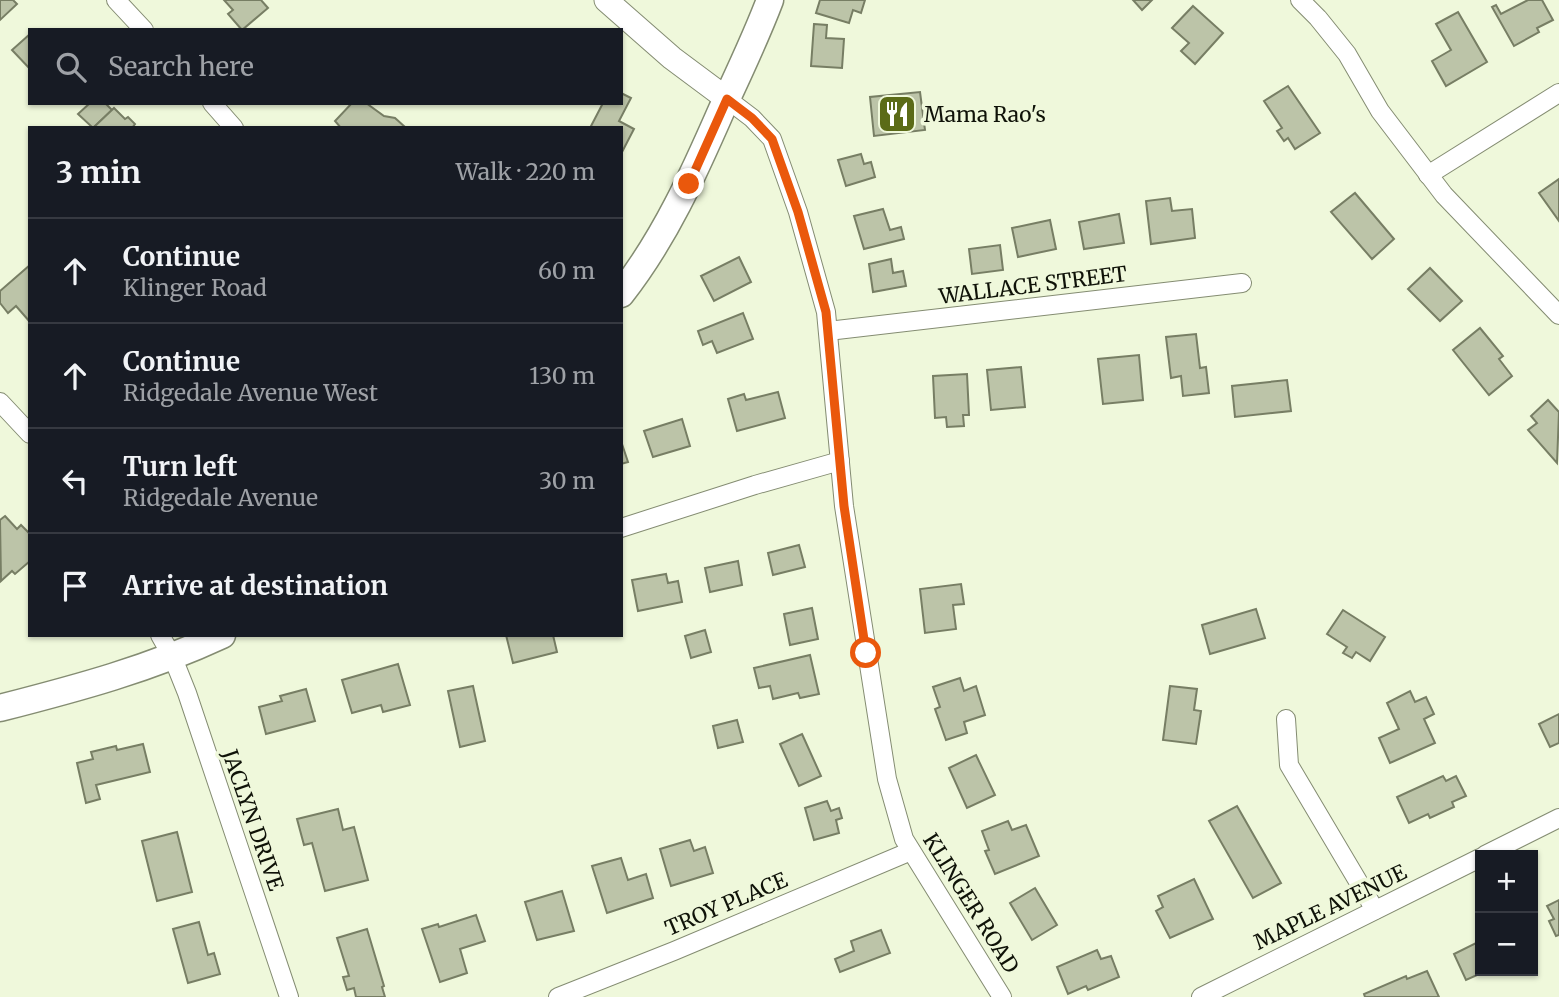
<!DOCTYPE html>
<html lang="en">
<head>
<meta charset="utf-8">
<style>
  body { margin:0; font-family:Merriweather,serif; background:#242831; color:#f1f3f6 }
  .controls { position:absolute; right:21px; bottom:21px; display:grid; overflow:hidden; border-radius:0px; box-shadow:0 2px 5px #0004 }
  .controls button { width:63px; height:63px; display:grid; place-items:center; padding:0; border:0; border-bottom:2px solid #363941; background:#171b24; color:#f1f3f6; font:35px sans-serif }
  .stop { position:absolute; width:21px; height:21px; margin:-16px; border:5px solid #ea580c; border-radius:50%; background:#fff }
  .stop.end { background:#ea580c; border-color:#fff; box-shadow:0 2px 7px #0008 }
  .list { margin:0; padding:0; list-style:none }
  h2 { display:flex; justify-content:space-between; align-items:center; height:91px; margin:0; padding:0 28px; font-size:30px }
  h2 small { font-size:23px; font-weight:400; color:#9ea1a6 }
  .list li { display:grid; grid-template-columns:46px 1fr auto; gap:21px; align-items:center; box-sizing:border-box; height:105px; padding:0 28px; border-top:2px solid #363941 }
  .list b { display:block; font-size:26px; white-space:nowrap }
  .list p { margin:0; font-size:23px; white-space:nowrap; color:#9ea1a6 }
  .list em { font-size:23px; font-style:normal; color:#9ea1a6 }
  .icon { flex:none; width:38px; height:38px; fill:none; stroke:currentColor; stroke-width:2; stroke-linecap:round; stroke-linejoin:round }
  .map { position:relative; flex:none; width:1559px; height:997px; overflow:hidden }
  .search { position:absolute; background:#171b24; box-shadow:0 2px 5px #0004; left:28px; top:28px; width:595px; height:77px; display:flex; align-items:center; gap:18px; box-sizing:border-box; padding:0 24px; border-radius:0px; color:#9ea1a6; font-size:26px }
  .panel { position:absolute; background:#171b24; box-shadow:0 2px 5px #0004; left:28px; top:126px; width:595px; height:511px; border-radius:0px }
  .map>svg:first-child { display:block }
</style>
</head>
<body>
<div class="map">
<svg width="1559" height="997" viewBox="0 0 1559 997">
  <rect width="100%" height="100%" fill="#eff8db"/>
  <g fill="#bcc4a8" stroke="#777e64" stroke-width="2">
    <path d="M0 0H13L17 4 0 20Z"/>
    <path d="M224 0H261L268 8 242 30 228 14 233 10Z"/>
    <path d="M820 0H865L861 13 853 10 849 23 816 13Z"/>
    <path d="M1133 0H1152L1142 10Z"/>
    <path d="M1528 0H1542L1553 20 1537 28 1539 32 1514 46 1492 7 1496 5 1501 14Z"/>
    <path d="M1193 6 1223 33 1195 64 1181 51 1189 43 1172 28Z"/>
    <path d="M1458 12 1487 62 1446 86 1432 61 1451 50 1436 24Z"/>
    <path d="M814 24 827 25 826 38 844 39 842 68 811 66Z"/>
    <path d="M30 34V69L12 50Z"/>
    <path d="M1288 86 1320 133 1295 149 1288 138 1284 141 1277 131 1282 128 1264 101Z"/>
    <path d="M920 92 925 130 874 136 870 97Z"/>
    <path d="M621 93 631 98 619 121 634 129 621 154V128H590L603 103H621Z"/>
    <path d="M90 103H105L112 110 93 128 78 114Z"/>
    <path d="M352 103H366L384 116 395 118 405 127 341 128 335 121Z"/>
    <path d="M114 108 125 119 128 117 135 124 132 128H93Z"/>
    <path d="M861 154 864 164 871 162 875 177 846 186 838 160Z"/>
    <path d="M1559 179V221L1539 193Z"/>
    <path d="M1355 193 1394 239 1372 259 1331 212Z"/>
    <path d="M1170 198 1172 211 1192 209 1195 238 1151 244 1146 201Z"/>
    <path d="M883 209 890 230 901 227 904 239 864 249 854 216Z"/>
    <path d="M1119 214 1124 243 1084 249 1079 222Z"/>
    <path d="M1050 220 1056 249 1018 257 1012 228Z"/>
    <path d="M1000 245 1003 270 972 274 969 249Z"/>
    <path d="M739 257 751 282 714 301 701 276Z"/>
    <path d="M891 259 893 273 903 271 906 286 873 292 869 264Z"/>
    <path d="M30 265V322L16 306 8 313 0 303V291Z"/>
    <path d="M1430 268 1462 301 1440 321 1408 289Z"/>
    <path d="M743 313 753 339 717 353 712 341 703 345 698 331Z"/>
    <path d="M1480 328 1503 356 1499 359 1512 376 1489 395 1453 350Z"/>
    <path d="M1196 334 1200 368 1206 367 1209 393 1183 396 1181 376 1171 378 1166 337Z"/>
    <path d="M1139 355 1143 400 1103 404 1098 359Z"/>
    <path d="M1021 367 1025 407 991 410 987 370Z"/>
    <path d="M967 374 969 415H963L964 426 947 427 946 417 935 418 933 376Z"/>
    <path d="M1287 380 1291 411 1235 417 1232 386Z"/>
    <path d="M778 392 785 418 737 431 728 399 744 394 746 400Z"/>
    <path d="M1548 400 1559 412 1557 463 1528 430 1537 423 1531 416Z"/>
    <path d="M682 419 690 446 653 457 644 431Z"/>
    <path d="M621 441 628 462 621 464Z"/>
    <path d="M5 516 17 529 21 525 30 534V561L15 574 12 571 1 581 0 520Z"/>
    <path d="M799 545 805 567 773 575 768 553Z"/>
    <path d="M738 561 742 585 710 592 705 568Z"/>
    <path d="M666 574 668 583 678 581 682 602 638 611 632 580Z"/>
    <path d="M961 584 964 604 953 605 956 629 925 633 920 589Z"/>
    <path d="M812 608 818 639 790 645 784 614Z"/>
    <path d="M1256 609 1265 638 1210 654 1202 625Z"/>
    <path d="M1343 610 1385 637 1370 661 1356 652 1352 658 1343 653 1347 647 1327 634Z"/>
    <path d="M705 630 711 652 691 658 685 636Z"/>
    <path d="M506 635H553L557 652 513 663Z"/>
    <path d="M810 655 819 694 800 698 798 693 773 699 770 686 759 688 754 668Z"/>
    <path d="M398 664 410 705 383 712 381 705 352 713 342 680Z"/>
    <path d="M960 678 964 691 976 686 985 715 964 722 967 733 946 740 935 709 940 707 933 687Z"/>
    <path d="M473 686 485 741 460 747 448 691Z"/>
    <path d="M1170 686 1197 689 1194 710 1201 711 1196 744 1163 740Z"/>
    <path d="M306 689 315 721 266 734 259 707 282 701 280 696Z"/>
    <path d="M1410 691 1415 702 1426 697 1434 714 1424 719 1435 743 1390 763 1379 738 1399 729 1387 703Z"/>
    <path d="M1559 714V743L1550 747 1539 724Z"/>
    <path d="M737 720 743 742 718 748 713 726Z"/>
    <path d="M802 734 821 776 799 786 780 744Z"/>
    <path d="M143 744 150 772 96 785 100 799 86 803 77 763 93 759 91 752 116 746 117 750Z"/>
    <path d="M976 755 995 795 967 808 949 768Z"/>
    <path d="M1443 776 1446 781 1456 776 1466 796 1452 802 1454 807 1430 818 1428 814 1409 823 1397 797Z"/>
    <path d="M827 801 831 811 839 808 842 818 836 820 839 833 814 840 805 808Z"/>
    <path d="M1237 806 1281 883 1253 898 1209 821Z"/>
    <path d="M338 809 343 830 354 827 368 880 325 891 312 843 304 845 297 819Z"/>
    <path d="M1008 821 1012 830 1026 825 1039 856 995 874 985 851 989 850 982 831Z"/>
    <path d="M177 832 192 892 157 901 142 841Z"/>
    <path d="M690 840 694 851 705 847 713 873 671 886 660 849Z"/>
    <path d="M621 858 628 880 646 874 653 898 607 913 592 866Z"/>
    <path d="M1194 879 1213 919 1170 938 1156 911 1163 907 1158 896Z"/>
    <path d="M1035 888 1057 925 1032 940 1010 903Z"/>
    <path d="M562 891 574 931 537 940 525 902Z"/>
    <path d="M1559 900V935L1556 936 1549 921 1554 919 1547 906Z"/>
    <path d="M476 915 485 941 460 949 467 973 440 982 422 929 438 924 439 927Z"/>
    <path d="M199 922 208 955 214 953 220 974 188 983 173 929Z"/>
    <path d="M367 929 384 986 382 987 385 997H356L354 988 347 990 343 977 349 976 337 938Z"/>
    <path d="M881 930 890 953 840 972 835 959 854 951 851 941Z"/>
    <path d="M1480 941V971H1486L1466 980 1454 954Z"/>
    <path d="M1097 950 1101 959 1111 956 1119 977 1088 990 1086 986 1068 994 1057 967Z"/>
    <path d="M1427 971 1439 997H1365L1364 994 1406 976 1407 979Z"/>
  </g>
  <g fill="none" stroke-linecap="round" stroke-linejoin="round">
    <defs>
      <g id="minor">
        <path d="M116 0 144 30"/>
        <path d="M1300 0 1318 18 1347 54 1380 111 1444 195 1559 315"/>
        <path d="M727 99 752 118 772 139 798 212 826 312 844 506 887 779 904 839 1002 997"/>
        <path d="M212 103 234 128"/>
        <path d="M1428 175 1559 93"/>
        <path d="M828 331 1242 283"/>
        <path d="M0 402 30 434"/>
        <path d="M621 528 755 485 840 461"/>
        <path d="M160 635 173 658 187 693 289 997"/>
        <path d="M1286 719 1289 765 1375 910"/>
        <path d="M1485 855 1559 818"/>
        <path d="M558 997 674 951 911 851"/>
        <path d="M1201 997 1480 858"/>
      </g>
      <path id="tertiary" d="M606 0 672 58 727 99"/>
      <g id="secondary">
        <path d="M621 294C665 238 694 173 722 109 739 73 756 37 770 0"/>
        <path d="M0 708C78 688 149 669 222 635"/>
      </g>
    </defs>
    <use href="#minor" stroke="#848c72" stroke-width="20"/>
    <use href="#tertiary" stroke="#848c72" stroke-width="25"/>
    <use href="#secondary" stroke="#848c72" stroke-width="29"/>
    <use href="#minor" stroke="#fff" stroke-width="18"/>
    <use href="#tertiary" stroke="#fff" stroke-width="23"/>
    <use href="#secondary" stroke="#fff" stroke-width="26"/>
  </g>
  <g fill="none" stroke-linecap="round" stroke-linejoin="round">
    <path stroke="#ea580c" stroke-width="9" d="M689 184 727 99 752 118 772 139 798 212 826 312 844 506 866 653"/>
  </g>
  <defs>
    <symbol id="restaurant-square" viewBox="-11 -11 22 22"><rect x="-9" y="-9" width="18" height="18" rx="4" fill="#5b6b17" stroke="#eff8db"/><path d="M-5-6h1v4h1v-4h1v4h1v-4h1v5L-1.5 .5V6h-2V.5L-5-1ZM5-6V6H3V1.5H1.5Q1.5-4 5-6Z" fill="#fff"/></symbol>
  </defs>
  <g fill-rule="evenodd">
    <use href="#restaurant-square" x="875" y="92" width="44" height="44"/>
  </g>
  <g text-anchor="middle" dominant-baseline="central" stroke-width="7" stroke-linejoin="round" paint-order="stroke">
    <g font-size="21" fill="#0f1208" stroke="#eff8db" text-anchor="start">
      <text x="924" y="114">Mama Rao's</text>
    </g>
    <g font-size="21" fill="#0f1208" stroke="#eff8db">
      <text transform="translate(1033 285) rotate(-7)">WALLACE STREET</text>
      <text transform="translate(253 820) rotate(71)">JACLYN DRIVE</text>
      <text transform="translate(971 903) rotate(58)">KLINGER ROAD</text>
      <text transform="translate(726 904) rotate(-23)">TROY PLACE</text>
      <text transform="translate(1330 907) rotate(-26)">MAPLE AVENUE</text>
    </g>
  </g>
</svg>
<div class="controls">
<button>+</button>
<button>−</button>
</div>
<div class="stop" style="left:866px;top:653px"></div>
<div class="stop end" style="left:689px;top:184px"></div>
<div class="search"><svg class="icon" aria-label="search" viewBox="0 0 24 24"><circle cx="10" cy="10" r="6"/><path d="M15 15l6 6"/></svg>Search here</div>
<section class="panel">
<h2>3 min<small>Walk · 220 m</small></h2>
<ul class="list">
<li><svg class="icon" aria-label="ahead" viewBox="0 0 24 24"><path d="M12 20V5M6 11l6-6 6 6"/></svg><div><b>Continue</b><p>Klinger Road</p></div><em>60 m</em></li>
<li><svg class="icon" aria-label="ahead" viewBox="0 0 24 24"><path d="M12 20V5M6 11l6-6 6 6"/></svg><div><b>Continue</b><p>Ridgedale Avenue West</p></div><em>130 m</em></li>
<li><svg class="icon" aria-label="left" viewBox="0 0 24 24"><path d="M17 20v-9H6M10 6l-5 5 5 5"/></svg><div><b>Turn left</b><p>Ridgedale Avenue</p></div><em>30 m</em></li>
<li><svg class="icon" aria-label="arrive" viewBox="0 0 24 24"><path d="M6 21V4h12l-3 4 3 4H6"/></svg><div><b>Arrive at destination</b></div></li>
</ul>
</section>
</div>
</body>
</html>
